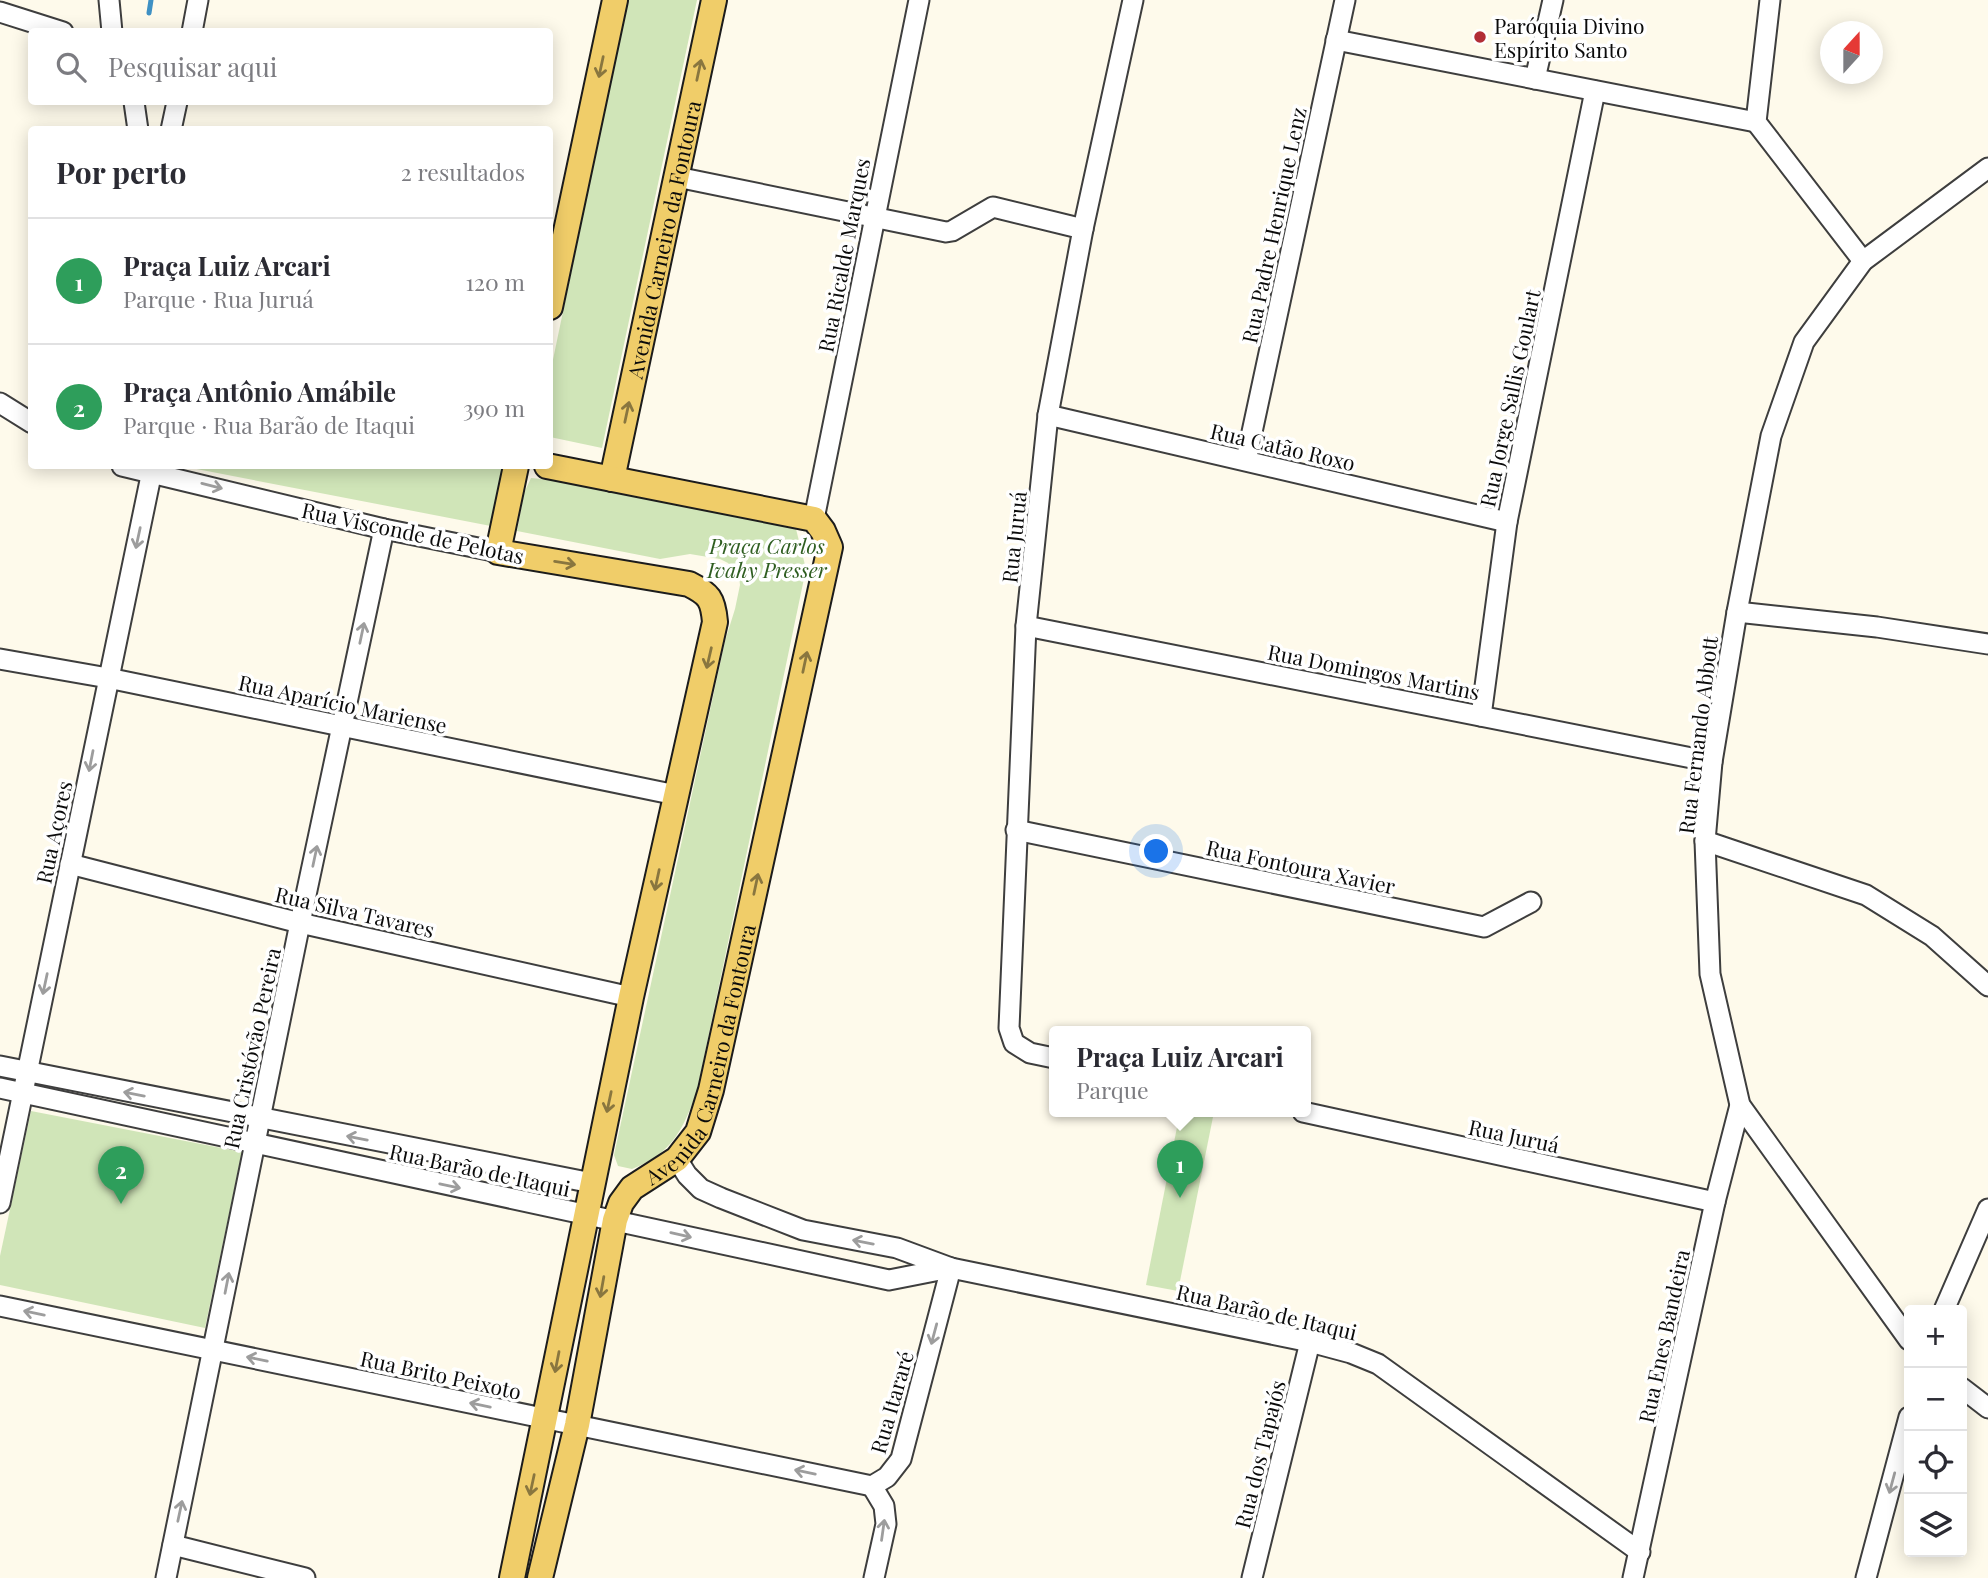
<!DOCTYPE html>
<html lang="pt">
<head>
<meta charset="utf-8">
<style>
  body { margin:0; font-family:"Playfair Display",serif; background:#f2f2f3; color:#2b2b33 }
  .controls { position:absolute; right:21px; bottom:21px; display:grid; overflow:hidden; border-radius:7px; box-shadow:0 4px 18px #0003 }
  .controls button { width:63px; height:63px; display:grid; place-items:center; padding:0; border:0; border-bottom:2px solid #e1e1e2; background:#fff; color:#2b2b33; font:35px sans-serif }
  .compass { position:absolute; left:1820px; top:21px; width:63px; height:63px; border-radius:50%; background:#fff; box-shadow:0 4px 18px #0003; rotate:21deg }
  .you { position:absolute; left:1157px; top:852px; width:24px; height:24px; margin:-18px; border:5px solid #fff; border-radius:50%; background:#1a73e8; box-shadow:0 0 0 10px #1a73e833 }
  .badge { display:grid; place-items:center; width:46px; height:46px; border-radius:50%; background:#1a73e8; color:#fff; font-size:23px; font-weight:700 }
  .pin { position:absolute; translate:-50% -58px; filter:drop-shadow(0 2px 4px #0008) }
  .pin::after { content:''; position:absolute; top:37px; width:24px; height:21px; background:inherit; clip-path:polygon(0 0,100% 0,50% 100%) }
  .popup { position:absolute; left:1049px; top:1026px; width:262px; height:91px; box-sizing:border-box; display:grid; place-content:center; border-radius:7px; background:#fff; filter:drop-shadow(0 2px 5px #0005); font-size:23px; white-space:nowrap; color:#7c7c81 }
  .popup b { font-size:26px; color:#2b2b33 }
  .popup::after { content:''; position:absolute; left:50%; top:100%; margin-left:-14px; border:14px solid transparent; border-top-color:#fff }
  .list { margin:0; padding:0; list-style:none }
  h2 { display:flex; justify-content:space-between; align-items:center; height:91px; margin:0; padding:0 28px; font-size:30px }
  h2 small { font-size:23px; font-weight:400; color:#7c7c81 }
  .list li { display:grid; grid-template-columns:46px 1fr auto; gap:21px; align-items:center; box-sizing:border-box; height:126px; padding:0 28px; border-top:2px solid #e1e1e2 }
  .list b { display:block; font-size:26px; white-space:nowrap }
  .list p { margin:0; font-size:23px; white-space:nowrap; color:#7c7c81 }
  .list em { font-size:23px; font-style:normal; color:#7c7c81 }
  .icon { flex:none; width:38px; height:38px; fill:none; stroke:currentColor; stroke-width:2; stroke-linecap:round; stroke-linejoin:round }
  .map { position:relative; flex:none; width:1988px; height:1578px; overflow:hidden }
  .search { position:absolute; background:#fff; box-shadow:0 4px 18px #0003; left:28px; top:28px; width:525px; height:77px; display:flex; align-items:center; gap:18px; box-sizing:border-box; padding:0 24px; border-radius:7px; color:#7c7c81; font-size:26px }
  .panel { position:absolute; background:#fff; box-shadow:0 4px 18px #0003; left:28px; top:126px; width:525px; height:343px; border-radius:7px }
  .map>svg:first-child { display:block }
</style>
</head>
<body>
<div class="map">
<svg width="1988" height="1578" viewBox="0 0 1988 1578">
  <rect width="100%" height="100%" fill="#fefaeb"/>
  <g fill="#d0e5b8">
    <path d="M628 0H697L602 448 550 437V374Z"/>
    <path d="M181 466H505L496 527Z"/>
    <path d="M531 478 563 481 795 525 806 569 697 1091C683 1129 673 1153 632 1169L618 1166 614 1155 725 641 735 609 740 585 739 576 728 563 720 559 690 554 660 559 517 531 524 493Z"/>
    <path d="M31 1111 242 1152 205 1328 0 1285V1256Z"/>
    <path d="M1180 1112H1214L1178 1291 1146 1285Z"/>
  </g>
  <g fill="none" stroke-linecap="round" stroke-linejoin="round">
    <path stroke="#3f91c4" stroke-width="5" d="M149 13 151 0"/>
    <defs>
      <g id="minor">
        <path d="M109 0 112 32"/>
        <path d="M1770 0 1756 122 1863 261"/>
        <path d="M0 12 63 32"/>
        <path d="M192 32 198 0"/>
        <path d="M1336 40 1756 122"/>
        <path d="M1535 79 1553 0"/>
        <path d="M134 102 138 130"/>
        <path d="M171 130 177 102"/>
        <path d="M677 177 946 232 952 231 993 207 1083 229"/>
        <path d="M0 403 32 423"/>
        <path d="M1048 415 1507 522"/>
        <path d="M1246 460 1345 0"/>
        <path d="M122 466 384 529 498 552"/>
        <path d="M814 519 919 0"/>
        <path d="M1737 612 1877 627 1988 644"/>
        <path d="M1026 626 1712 762"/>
        <path d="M0 659 108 678 676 795"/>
        <path d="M1481 716 1507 522 1595 91"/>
        <path d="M1016 830 1484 927 1531 902"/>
        <path d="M1705 841 1866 895 1932 936 1988 986"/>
        <path d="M70 864 300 923 631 997"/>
        <path d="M1054 1058 1030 1053 1014 1043 1009 1028 1026 626 1048 415 1083 229 1133 0"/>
        <path d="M0 1066 592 1183"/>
        <path d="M0 1088 889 1280 950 1268"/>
        <path d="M1303 1112 1715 1202"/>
        <path d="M677 1159 687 1175 701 1189 721 1198 803 1230 897 1248 951 1268 1310 1342 1351 1353 1378 1364 1640 1552"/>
        <path d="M0 1203 152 471"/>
        <path d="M0 1306 872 1486"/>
        <path d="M1944 1310 1988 1209"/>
        <path d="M1909 1340 1740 1105 1710 974 1705 841 1712 762 1737 612 1771 436 1804 342 1863 261 1988 168"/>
        <path d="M1962 1388 1988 1408"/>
        <path d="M872 1486 887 1477 901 1459 951 1268"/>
        <path d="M872 1486 884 1506 886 1524 874 1578"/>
        <path d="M173 1545 305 1578"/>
        <path d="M166 1578 300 923 384 529"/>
        <path d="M1252 1578 1310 1342"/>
        <path d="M1633 1578 1715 1202 1740 1105"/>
        <path d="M1866 1578 1909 1417"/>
      </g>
      <g id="major">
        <path d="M550 307 615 0"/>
        <path id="s1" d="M612 479 714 0"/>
        <path d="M512 1578 631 997 715 622C713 599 709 594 689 584L498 552 516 466"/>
        <path id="s2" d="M540 1578 577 1425 615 1220 621 1203 632 1188 677 1159 698 1132 711 1090 830 547 823 531 814 519 547 466"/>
      </g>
    </defs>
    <use href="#minor" stroke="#3e3e3e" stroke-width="23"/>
    <use href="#major" stroke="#1c1c1c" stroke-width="28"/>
    <use href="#minor" stroke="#fff" stroke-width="19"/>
    <use href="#major" stroke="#f0cd69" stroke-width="24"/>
  </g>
  <defs><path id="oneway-shaft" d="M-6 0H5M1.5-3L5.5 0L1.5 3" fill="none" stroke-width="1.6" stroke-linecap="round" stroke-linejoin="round" transform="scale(1.75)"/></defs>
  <g stroke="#89763f">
    <use href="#oneway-shaft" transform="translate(601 67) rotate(102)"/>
    <use href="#oneway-shaft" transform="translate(699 70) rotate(-78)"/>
    <use href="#oneway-shaft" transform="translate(627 412) rotate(-78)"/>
    <use href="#oneway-shaft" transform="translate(565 563) rotate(9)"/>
    <use href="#oneway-shaft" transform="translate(709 658) rotate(103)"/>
    <use href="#oneway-shaft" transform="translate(805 662) rotate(-78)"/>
    <use href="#oneway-shaft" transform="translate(657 880) rotate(102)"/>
    <use href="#oneway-shaft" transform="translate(756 884) rotate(-78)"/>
    <use href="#oneway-shaft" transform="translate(609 1102) rotate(102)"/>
    <use href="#oneway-shaft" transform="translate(602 1287) rotate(100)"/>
    <use href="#oneway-shaft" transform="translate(557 1362) rotate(101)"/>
    <use href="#oneway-shaft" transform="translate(532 1485) rotate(102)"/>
  </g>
  <g stroke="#9d9d9d">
    <use href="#oneway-shaft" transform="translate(212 486) rotate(14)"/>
    <use href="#oneway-shaft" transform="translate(138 538) rotate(102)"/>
    <use href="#oneway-shaft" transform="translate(362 633) rotate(-78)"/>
    <use href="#oneway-shaft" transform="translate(91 761) rotate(101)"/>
    <use href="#oneway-shaft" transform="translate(315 856) rotate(-78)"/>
    <use href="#oneway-shaft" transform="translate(45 984) rotate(102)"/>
    <use href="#oneway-shaft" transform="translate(134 1094) rotate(-169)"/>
    <use href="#oneway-shaft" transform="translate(357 1138) rotate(-169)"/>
    <use href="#oneway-shaft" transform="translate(450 1186) rotate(12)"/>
    <use href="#oneway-shaft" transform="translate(681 1235) rotate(13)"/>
    <use href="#oneway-shaft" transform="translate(863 1242) rotate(-169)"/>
    <use href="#oneway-shaft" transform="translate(227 1283) rotate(-79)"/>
    <use href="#oneway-shaft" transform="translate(34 1313) rotate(-168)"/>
    <use href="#oneway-shaft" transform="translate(934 1334) rotate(105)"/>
    <use href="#oneway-shaft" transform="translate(257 1359) rotate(-168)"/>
    <use href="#oneway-shaft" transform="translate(480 1405) rotate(-168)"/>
    <use href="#oneway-shaft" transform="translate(805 1472) rotate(-168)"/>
    <use href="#oneway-shaft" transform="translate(1892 1483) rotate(105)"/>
    <use href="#oneway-shaft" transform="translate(180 1511) rotate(-78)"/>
    <use href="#oneway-shaft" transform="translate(883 1530) rotate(-82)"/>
  </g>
  <circle fill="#b22d36" stroke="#fff" stroke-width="2.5" cx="1480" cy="37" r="7"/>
  <g text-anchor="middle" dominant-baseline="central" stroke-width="7" stroke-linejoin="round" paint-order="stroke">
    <g font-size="21" fill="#0b0b0b" stroke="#fff" text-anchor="start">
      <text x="1494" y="25">Paróquia Divino<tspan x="1494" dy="24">Espírito Santo</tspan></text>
    </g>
    <g font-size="21" fill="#0b0b0b" stroke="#fff">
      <text transform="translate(1273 225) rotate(-78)">Rua Padre Henrique Lenz</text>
      <text stroke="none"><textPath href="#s1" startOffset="245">Avenida Carneiro da Fontoura</textPath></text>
      <text transform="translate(843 255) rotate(-79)">Rua Ricalde Marques</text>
      <text transform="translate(1509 398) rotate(-78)">Rua Jorge Sallis Goulart</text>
      <text transform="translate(1283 446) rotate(13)">Rua Catão Roxo</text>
      <text transform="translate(413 532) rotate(12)">Rua Visconde de Pelotas</text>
      <text transform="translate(1013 537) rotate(-84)">Rua Juruá</text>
      <text transform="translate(1374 671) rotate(11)">Rua Domingos Martins</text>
      <text transform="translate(343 703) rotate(12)">Rua Aparício Mariense</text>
      <text transform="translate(1697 735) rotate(-83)">Rua Fernando Abbott</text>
      <text transform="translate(53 832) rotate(-78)">Rua Açores</text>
      <text transform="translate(1301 866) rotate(12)">Rua Fontoura Xavier</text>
      <text transform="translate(355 911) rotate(13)">Rua Silva Tavares</text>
      <text transform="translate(251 1048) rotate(-78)">Rua Cristóvão Pereira</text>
      <text stroke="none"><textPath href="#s2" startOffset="562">Avenida Carneiro da Fontoura</textPath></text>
      <text transform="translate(1514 1135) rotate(12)">Rua Juruá</text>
      <text transform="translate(480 1169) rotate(12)">Rua Barão de Itaqui</text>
      <text transform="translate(1267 1311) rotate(13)">Rua Barão de Itaqui</text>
      <text transform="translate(1663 1336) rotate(-78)">Rua Enes Bandeira</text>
      <text transform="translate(441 1374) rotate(12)">Rua Brito Peixoto</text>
      <text transform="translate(891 1402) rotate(-74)">Rua Itararé</text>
      <text transform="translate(1259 1454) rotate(-76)">Rua dos Tapajós</text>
    </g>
    <g font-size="21" font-style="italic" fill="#2f5e21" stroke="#fff">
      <text x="767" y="545">Praça Carlos<tspan x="767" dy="24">Ivahy Presser</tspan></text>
    </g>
  </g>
</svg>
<div class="controls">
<button>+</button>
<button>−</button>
<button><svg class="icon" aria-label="locate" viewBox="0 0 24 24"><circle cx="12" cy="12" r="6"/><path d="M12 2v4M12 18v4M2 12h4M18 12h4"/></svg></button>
<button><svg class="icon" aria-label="layers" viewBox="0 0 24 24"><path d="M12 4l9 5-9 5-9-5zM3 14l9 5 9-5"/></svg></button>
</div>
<svg class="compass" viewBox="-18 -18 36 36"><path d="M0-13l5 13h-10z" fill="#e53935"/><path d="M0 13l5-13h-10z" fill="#7c7c81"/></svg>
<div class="you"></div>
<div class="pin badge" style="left:1180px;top:1198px;background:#2e9e5b">1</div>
<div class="popup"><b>Praça Luiz Arcari</b>Parque</div>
<div class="pin badge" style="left:121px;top:1204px;background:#2e9e5b">2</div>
<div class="search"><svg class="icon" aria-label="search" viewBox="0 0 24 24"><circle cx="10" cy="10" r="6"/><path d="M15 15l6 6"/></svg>Pesquisar aqui</div>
<section class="panel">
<h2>Por perto<small>2 resultados</small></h2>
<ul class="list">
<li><span class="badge" style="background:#2e9e5b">1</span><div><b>Praça Luiz Arcari</b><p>Parque · Rua Juruá</p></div><em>120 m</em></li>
<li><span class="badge" style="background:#2e9e5b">2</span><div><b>Praça Antônio Amábile</b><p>Parque · Rua Barão de Itaqui</p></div><em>390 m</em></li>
</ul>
</section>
</div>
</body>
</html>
